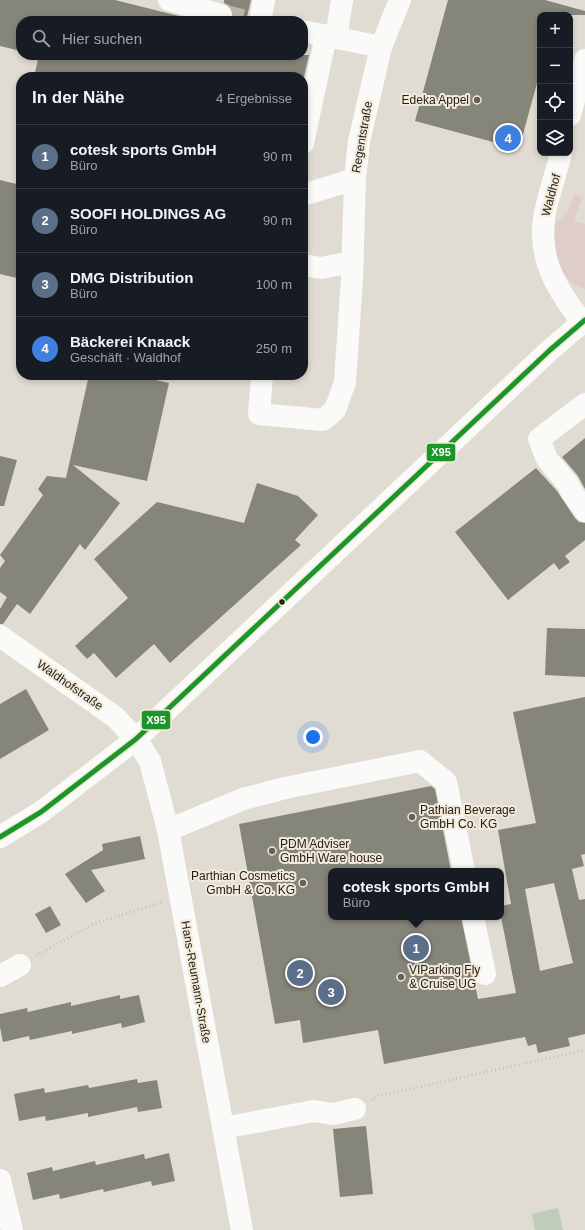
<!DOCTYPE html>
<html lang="de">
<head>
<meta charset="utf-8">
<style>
  body { margin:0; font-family:Arial,sans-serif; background:#242831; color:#f1f3f6 }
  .controls { position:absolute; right:12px; top:12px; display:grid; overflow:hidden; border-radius:8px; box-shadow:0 2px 6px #0003 }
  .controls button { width:36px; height:36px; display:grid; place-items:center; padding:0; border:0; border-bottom:1px solid #363941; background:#171b24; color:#f1f3f6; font:20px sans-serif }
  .you { position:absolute; left:313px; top:737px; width:14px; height:14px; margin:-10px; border:3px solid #fff; border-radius:50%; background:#1a73e8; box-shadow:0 0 0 6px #1a73e833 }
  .badge { display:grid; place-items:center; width:26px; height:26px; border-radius:50%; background:#b2b2b0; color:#fff; font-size:13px; font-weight:700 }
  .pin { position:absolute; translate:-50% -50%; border:2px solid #fff; box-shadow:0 1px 4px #0006 }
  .popup { position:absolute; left:328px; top:868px; width:176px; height:52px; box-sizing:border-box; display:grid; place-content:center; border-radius:8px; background:#171b24; filter:drop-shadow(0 1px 3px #0005); font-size:13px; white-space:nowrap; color:#9ea1a6 }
  .popup b { font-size:15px; color:#f1f3f6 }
  .popup::after { content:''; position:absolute; left:50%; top:100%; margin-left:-8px; border:8px solid transparent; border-top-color:#171b24 }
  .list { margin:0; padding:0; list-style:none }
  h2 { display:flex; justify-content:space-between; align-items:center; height:52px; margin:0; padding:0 16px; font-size:17px }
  h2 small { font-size:13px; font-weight:400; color:#9ea1a6 }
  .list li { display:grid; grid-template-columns:26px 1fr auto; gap:12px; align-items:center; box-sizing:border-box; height:64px; padding:0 16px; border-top:1px solid #363941 }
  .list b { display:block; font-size:15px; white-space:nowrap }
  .list p { margin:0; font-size:13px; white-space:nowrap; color:#9ea1a6 }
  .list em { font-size:13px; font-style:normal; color:#9ea1a6 }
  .icon { flex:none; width:22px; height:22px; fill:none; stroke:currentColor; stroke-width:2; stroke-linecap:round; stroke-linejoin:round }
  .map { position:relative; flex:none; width:585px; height:1230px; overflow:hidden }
  .search { position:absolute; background:#171b24; box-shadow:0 2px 6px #0003; left:16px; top:16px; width:292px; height:44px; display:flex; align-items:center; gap:10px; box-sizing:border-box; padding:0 14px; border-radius:16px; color:#9ea1a6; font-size:15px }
  .panel { position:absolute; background:#171b24; box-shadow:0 2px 6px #0003; left:16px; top:72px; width:292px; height:308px; border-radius:16px }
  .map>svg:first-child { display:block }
</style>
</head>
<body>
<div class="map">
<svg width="585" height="1230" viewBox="0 0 585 1230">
  <rect width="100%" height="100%" fill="#e1dcd3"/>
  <path fill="#dfcdca" d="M574 194 582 197 574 221 585 224V289C556 281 554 250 555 225L569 210Z"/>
  <path fill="#bdcdb8" d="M558 1208 563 1230H535L532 1214Z"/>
  <g fill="#86857a" fill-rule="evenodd">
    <path d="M0 0H115L183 17 182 21H21V51L0 46Z"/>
    <path d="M224 0H251L246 21H232L233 12 230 6 224 3Z"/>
    <path d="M448 0H545L585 11V15H540V72L519 149 415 121Z"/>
    <path d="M39 55H309L304 77H34Z"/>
    <path d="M0 180 21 185V279L0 274Z"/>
    <path d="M89 375H134L169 383 147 481 73 465 120 503 85 550 80 544 30 614 17 604 3 624H0V609L7 597 0 592V568L5 561 0 555 43 495 38 489 47 476 66 478Z"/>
    <path d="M585 438V489L578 476 562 457Z"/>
    <path d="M0 456 17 460 4 506H0Z"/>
    <path d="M536 468 557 491 575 518 579 522 585 523V540L565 556 570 562 559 570 554 563 508 600 455 532Z"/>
    <path d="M257 483 298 496 318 515 295 540 301 545 170 663 154 644 116 678 94 653 87 659 75 646 128 598 94 559 157 502 244 523Z"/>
    <path d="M547 628 585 629V677L545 675Z"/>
    <path d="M26 689 49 730 0 759V704Z"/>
    <path d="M585 697V854L581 855 584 866 572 869 579 900 585 899V1034L568 1038 570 1046 538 1053 536 1044 528 1046 525 1037 384 1064 378 1030 303 1043 300 1020 275 1024 239 824 431 786 435 789 451 871H331V917H461L478 999 516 993 501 917V906L511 904 498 830 536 823 513 712ZM554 883 573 963 540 971 525 889Z"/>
    <path d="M140 836 145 859 91 870 105 891 86 903 65 874 103 850 102 844Z"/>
    <path d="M50 906 61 925 46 933 35 914Z"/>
    <path d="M120 995V999L139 995 145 1022 122 1028 121 1023 72 1034V1031L30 1040 29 1036 3 1042 0 1027V1014L27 1008 28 1012 71 1002V1006Z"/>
    <path d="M137 1079 138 1083 157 1080 162 1108 138 1112 137 1107 88 1117V1113L46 1121 45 1116 19 1121 14 1094 44 1088 45 1093 88 1085 89 1088Z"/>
    <path d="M366 1126 373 1194 340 1197 333 1129Z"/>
    <path d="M169 1153 175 1181 152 1186 151 1181 104 1192 103 1189 60 1199 59 1194 33 1200 27 1173 52 1167 53 1171 95 1161 96 1165 144 1154 145 1159Z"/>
  </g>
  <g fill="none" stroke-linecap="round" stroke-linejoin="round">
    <path stroke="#bbb7ae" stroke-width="22" stroke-dasharray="22 11" stroke-linecap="butt" d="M221 15 246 21"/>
    <g stroke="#bfbebc" stroke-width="2.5" stroke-dasharray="1 3" stroke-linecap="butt">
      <path d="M36 956 93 924 163 902"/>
      <path d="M371 1100 378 1096 585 1050"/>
    </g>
    <g stroke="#fafaf8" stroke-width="22">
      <path d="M169 0 221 15"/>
      <path d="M260 21 264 0"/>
      <path d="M303 31 381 47"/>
      <path d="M336 38 342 0"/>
      <path d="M570 115 585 60"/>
      <path d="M303 143 326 36"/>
      <path d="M561 153C556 175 547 197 544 219 538 260 558 291 582 322"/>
      <path d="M303 195 355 179"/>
      <path d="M303 265 321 268 353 262"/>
      <path d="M262 375 259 414 323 420 335 410 345 382 352 278 355 179 359 141 381 47 400 0"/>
      <path d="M585 404 539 439 547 459 568 484 571 491 585 511"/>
      <path d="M0 636 115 717 136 739 150 761 168 830 242 1230"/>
      <path d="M168 830 243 799 285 788 420 761 446 782 464 871"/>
      <path d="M473 917 485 974"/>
      <path d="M0 976 20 965"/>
      <path d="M223 1128 314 1111 333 1114 355 1109"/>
      <path d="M0 1180 12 1230"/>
    </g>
    <path stroke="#fafaf8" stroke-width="22" d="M0 837 41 812 136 739 550 350 585 320"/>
    <defs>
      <path id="bus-1" d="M0 837 41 812 136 739 550 350 585 320"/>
    </defs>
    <use href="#bus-1" stroke="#f4eada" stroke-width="8"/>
    <use href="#bus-1" stroke="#1a962b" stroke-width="5"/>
  </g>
  <g fill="#66625b" stroke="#f4eada" stroke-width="1.5">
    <circle cx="477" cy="100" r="4"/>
    <circle cx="412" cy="817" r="4"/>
    <circle cx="272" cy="851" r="4"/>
    <circle cx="303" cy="883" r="4"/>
    <circle cx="401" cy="977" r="4"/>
  </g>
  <circle fill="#24211b" stroke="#f4eada" stroke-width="1.5" cx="282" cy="602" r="3.5"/>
  <g text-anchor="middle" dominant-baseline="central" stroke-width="4" stroke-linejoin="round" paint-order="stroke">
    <g font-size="12" fill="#24211b" stroke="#f4eada" text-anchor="start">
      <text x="469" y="100" text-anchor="end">Edeka Appel</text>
      <text x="420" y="810">Pathian Beverage<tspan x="420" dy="14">GmbH Co. KG</tspan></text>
      <text x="280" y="844">PDM Adviser<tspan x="280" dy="14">GmbH Ware house</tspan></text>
      <text x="295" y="876" text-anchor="end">Parthian Cosmetics<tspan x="295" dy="14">GmbH &amp; Co. KG</tspan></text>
      <text x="409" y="970">VIParking Fly<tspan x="409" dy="14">&amp; Cruise UG</tspan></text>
    </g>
    <g font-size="12" fill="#24211b" stroke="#f4eada">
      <text transform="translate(362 137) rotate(-80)">Regentstraße</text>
      <text transform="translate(551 195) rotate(-75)">Waldhof</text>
      <text transform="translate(70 685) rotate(35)">Waldhofstraße</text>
      <text transform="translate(196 982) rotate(80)">Hans-Reumann-Straße</text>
    </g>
  </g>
  <g stroke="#f4eada" stroke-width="1.5">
    <rect x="426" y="443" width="30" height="19" rx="4" fill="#1a962b"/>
    <rect x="141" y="710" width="30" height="20" rx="4" fill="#1a962b"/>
  </g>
  <g font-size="11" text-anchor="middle" font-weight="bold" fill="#fff">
    <text x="441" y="456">X95</text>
    <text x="156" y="724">X95</text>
  </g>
</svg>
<div class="controls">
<button>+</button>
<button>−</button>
<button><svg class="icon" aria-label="locate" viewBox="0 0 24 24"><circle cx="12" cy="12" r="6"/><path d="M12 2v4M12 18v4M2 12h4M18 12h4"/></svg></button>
<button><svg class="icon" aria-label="layers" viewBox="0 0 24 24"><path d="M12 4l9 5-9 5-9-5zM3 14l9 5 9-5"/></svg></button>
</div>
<div class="you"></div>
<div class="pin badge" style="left:416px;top:948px;background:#5c6f8a">1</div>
<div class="popup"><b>cotesk sports GmbH</b>Büro</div>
<div class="pin badge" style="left:300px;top:973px;background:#5c6f8a">2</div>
<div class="pin badge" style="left:331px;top:992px;background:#5c6f8a">3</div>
<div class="pin badge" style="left:508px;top:138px;background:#3f7fe0">4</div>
<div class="search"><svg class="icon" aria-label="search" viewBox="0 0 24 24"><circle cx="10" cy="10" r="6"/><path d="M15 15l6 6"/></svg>Hier suchen</div>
<section class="panel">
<h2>In der Nähe<small>4 Ergebnisse</small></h2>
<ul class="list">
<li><span class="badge" style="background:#5c6f8a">1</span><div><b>cotesk sports GmbH</b><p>Büro</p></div><em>90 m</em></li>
<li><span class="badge" style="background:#5c6f8a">2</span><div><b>SOOFI HOLDINGS AG</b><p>Büro</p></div><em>90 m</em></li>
<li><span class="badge" style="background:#5c6f8a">3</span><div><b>DMG Distribution</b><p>Büro</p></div><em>100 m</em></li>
<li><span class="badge" style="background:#3f7fe0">4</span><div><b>Bäckerei Knaack</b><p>Geschäft · Waldhof</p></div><em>250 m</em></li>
</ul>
</section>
</div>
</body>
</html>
